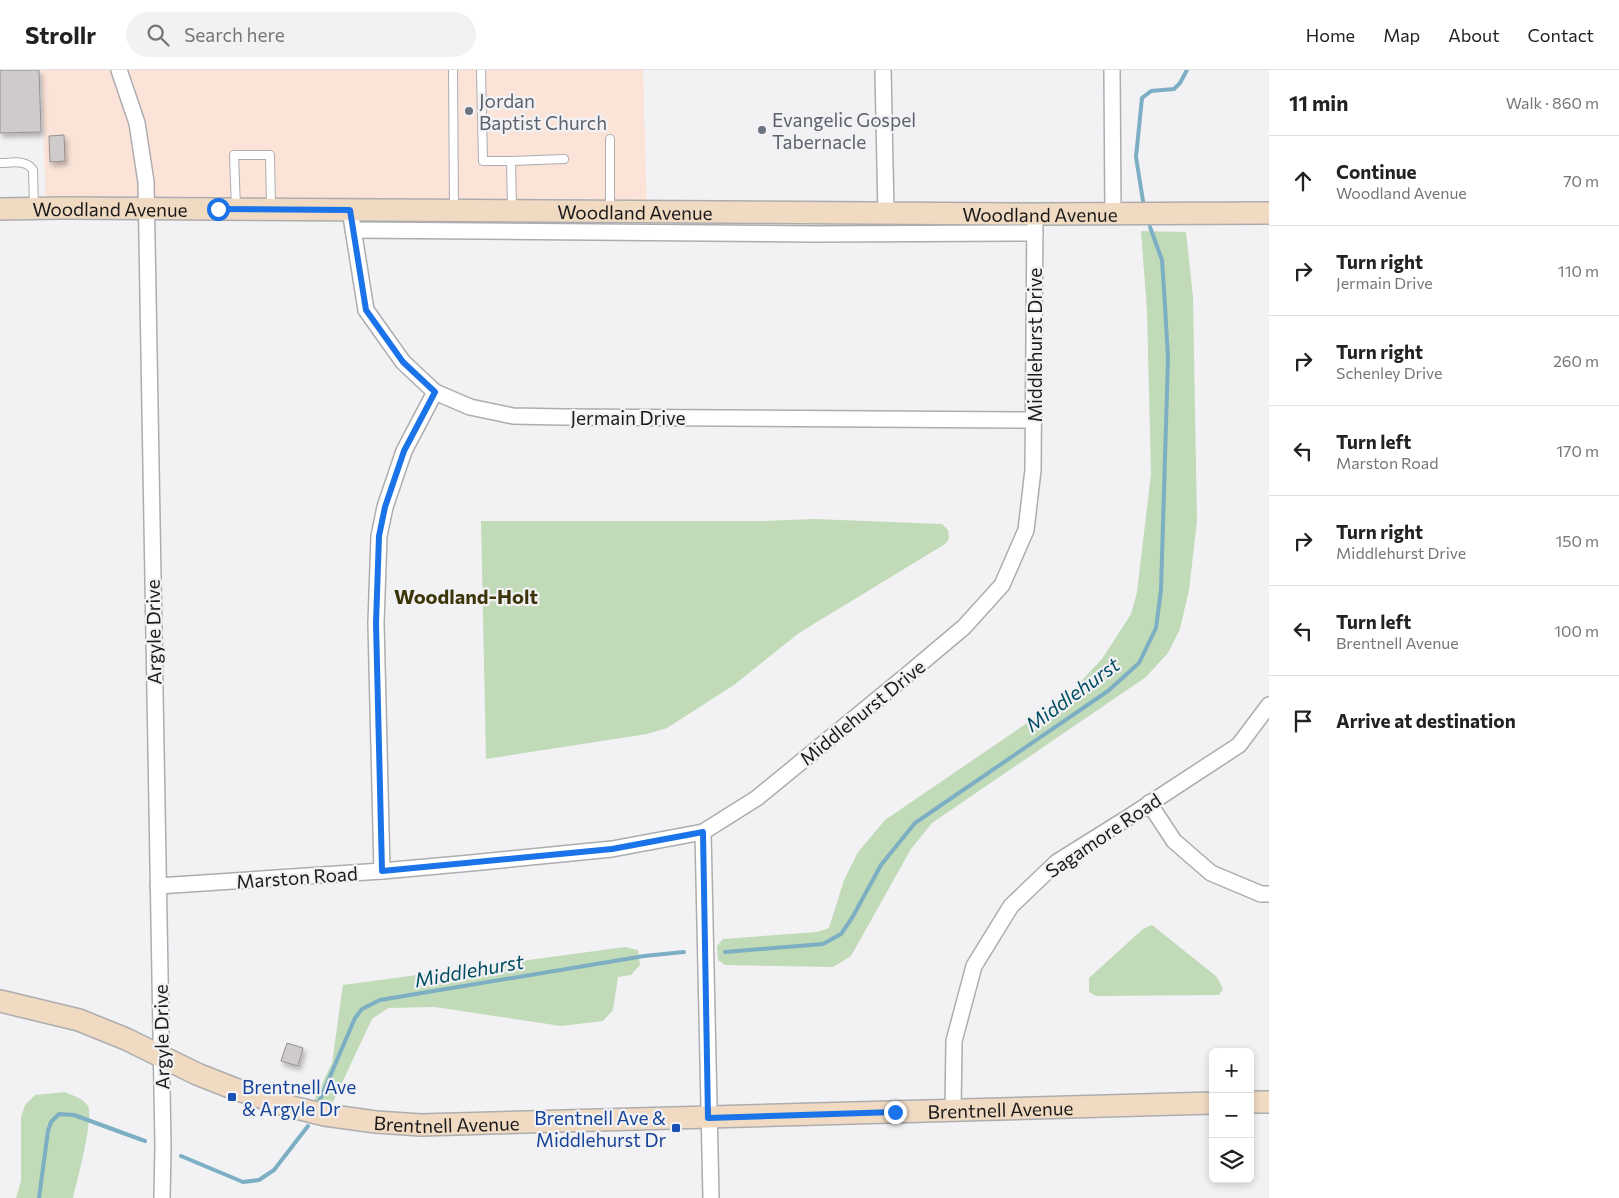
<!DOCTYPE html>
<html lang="en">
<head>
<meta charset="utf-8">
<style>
  body { margin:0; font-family:Commissioner,sans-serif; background:#f2f2f2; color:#222 }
  .controls { position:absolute; right:15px; bottom:15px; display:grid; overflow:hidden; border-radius:8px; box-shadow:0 2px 8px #0003 }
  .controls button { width:45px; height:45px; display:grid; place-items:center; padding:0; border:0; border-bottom:1px solid #e0e0e0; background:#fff; color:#222; font:25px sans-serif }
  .stop { position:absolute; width:15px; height:15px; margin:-11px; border:4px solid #1a73e8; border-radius:50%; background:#fff }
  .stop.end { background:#1a73e8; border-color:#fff; box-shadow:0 1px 5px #0008 }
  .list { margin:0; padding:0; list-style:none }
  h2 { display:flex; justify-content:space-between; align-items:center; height:65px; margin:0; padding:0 20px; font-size:21px }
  h2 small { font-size:16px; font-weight:400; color:#767676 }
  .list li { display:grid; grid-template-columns:32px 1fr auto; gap:15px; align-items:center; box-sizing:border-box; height:90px; padding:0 20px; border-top:1px solid #e0e0e0 }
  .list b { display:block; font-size:19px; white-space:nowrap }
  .list p { margin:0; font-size:16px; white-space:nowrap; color:#767676 }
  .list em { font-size:16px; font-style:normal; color:#767676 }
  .icon { flex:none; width:28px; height:28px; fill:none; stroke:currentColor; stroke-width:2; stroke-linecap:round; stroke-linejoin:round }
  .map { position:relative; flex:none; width:1269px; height:1128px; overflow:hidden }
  header { display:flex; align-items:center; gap:30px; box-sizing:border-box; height:70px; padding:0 25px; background:#fff; border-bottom:1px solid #e0e0e0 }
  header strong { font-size:24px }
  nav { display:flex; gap:28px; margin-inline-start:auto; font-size:18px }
  .search { width:350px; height:45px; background:#f2f2f2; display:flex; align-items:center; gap:12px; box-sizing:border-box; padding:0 18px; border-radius:28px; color:#767676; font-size:19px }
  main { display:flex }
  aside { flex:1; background:#fff }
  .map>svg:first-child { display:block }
</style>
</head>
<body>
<header>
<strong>Strollr</strong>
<div class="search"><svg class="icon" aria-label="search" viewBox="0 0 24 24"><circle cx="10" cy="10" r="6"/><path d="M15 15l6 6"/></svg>Search here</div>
<nav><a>Home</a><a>Map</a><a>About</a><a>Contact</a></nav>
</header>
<main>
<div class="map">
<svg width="1269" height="1128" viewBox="0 0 1269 1128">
  <defs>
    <filter id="shadow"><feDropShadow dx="2.5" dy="4" stdDeviation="2.5" flood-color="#0004"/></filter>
  </defs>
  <rect width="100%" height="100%" fill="#f2f2f5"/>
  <path fill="#fbe3d8" d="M41 0H643L647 140 46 137Z"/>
  <g fill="#c1dab7">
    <path d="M1141 161 1186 162 1193 227 1197 451 1189 520 1180 559 1168 583 1146 607 932 753 911 779 851 886 833 897 725 895 718 890 717 876 723 869 817 862 829 858 844 810 858 782 885 750 1068 625 1102 589 1131 544 1137 522 1151 404 1147 241Z"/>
    <path d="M815 449 942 454 948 460 949 469 945 474 799 563 734 615 667 658 647 664 486 689 481 451H762Z"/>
    <path d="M1152 855 1217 907 1223 919 1219 925 1096 926 1089 922V908L1143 859Z"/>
    <path d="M625 877 638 880 640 895 631 905 618 907 613 940 603 951 561 956 435 937 388 938 372 949 331 1036 313 1033 332 993 343 915Z"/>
    <path d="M65 1022C73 1026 83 1028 88 1036 94 1048 77 1112 73 1128H16L21 1111V1047L25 1035 35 1025Z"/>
  </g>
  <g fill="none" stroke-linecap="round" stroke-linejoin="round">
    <g stroke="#7cafc3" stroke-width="4">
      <path d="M1143 131 1136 87 1142 28 1151 21 1174 19 1180 13 1187 0"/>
      <path d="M725 882 823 874 841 864 852 848 881 795 915 753 1108 621 1139 593 1156 558 1161 520 1168 288 1164 219 1162 190 1150 157"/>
      <path d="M319 1032 355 948 362 939 380 930 644 886 684 882"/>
      <path d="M181 1086 243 1112 259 1110 274 1100 308 1056"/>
      <path d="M39 1128 48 1061 51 1052 59 1044 74 1045 145 1071"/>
    </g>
  </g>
  <g fill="#cecbca" stroke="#959190" filter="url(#shadow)">
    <path d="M0 0H39L41 62 0 63Z"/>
    <path d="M64 65 65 91 50 92 49 66Z"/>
    <path d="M287 973 303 978 298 996 281 991Z"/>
  </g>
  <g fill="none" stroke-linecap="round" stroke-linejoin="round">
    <defs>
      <g id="lane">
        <path d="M453 0 454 138"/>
        <path d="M481 0 483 91H511L512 139"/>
        <path d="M610 69V139"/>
        <path d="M511 91 564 89"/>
        <path d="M0 93C12 93 26 89 33 100L34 137"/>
        <path d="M236 138 234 85H270L271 137"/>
      </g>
      <g id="street">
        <path d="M119 0 137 53 146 112 163 1076 162 1128"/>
        <path d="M883 0 886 143"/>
        <path d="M1112 0 1113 144"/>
        <path d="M350 140 366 240 403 292 435 322 470 337 513 346 562 347 1033 350"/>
        <path d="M353 160 816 164 1035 163"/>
        <path d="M1149 733 1174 771 1211 803 1261 824H1269"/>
        <path d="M382 801 376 553 379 466 385 437 404 381 435 322"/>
        <path d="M158 816 382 801 471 793 612 779 703 762"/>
        <path d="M953 1040 954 971 974 896 1011 836 1057 792 1129 747 1239 675 1269 635"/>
        <path d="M711 1128 703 762 757 728 907 605 964 557 1002 515 1026 460 1033 400 1035 144"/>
      </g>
      <g id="secondary">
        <path id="s1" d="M0 139 63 138 1035 144 1269 143"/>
        <path id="s2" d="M0 931 79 950 126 969 197 1004 235 1019 288 1036 325 1045 376 1052 421 1055 1213 1033"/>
        <path d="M1250 1032H1269"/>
      </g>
    </defs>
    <use href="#lane" stroke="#adadb0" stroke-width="10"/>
    <use href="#street" stroke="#adadb0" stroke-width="18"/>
    <use href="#secondary" stroke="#adadb0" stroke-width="24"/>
    <use href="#lane" stroke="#fff" stroke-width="8"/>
    <use href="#street" stroke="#fff" stroke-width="15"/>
    <use href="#secondary" stroke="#f0dac2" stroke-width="21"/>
  </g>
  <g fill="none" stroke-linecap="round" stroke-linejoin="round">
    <path stroke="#1a73e8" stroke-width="6" d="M218 139 350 140 366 240 403 292 435 322 404 381 385 437 379 466 376 553 382 801 612 779 703 762 708 1048 895 1042"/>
  </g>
  <g fill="#6b7280" stroke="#f2f2f5" stroke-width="2">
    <circle cx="469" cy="41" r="5"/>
    <circle cx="762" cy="60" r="5"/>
  </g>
  <g fill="#1a4fb4" stroke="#f2f2f5" stroke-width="2">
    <rect x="227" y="1022" width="10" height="10" rx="2.5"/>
    <rect x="671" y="1053" width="10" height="10" rx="2.5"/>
  </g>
  <g text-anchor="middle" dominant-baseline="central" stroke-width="4.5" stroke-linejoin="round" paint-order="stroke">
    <g font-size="19" fill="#5b616d" stroke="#f2f2f5" text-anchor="start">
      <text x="479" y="30">Jordan<tspan x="479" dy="22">Baptist Church</tspan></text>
      <text x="772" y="49">Evangelic Gospel<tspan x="772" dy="22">Tabernacle</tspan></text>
    </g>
    <g font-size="19" fill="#1a1a1b" stroke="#f2f2f5">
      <text stroke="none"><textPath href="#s1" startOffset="110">Woodland Avenue</textPath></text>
      <text stroke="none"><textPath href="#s1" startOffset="635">Woodland Avenue</textPath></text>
      <text stroke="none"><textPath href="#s1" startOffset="1040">Woodland Avenue</textPath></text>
      <text transform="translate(1034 275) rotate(-90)">Middlehurst Drive</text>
      <text x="628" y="347">Jermain Drive</text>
      <text transform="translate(153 562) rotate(-91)">Argyle Drive</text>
      <text transform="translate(862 642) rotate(-39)">Middlehurst Drive</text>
      <text transform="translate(1103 765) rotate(-34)">Sagamore Road</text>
      <text transform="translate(297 807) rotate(-4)">Marston Road</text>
      <text transform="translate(161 967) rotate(-91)">Argyle Drive</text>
      <text stroke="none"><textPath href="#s2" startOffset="1022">Brentnell Avenue</textPath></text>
      <text stroke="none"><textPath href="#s2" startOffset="468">Brentnell Avenue</textPath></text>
    </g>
    <g font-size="19" fill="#164399" stroke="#f2f2f5" text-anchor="start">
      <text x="242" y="1016">Brentnell Ave<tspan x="242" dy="22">&amp; Argyle Dr</tspan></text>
      <text x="666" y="1047" text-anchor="end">Brentnell Ave &amp;<tspan x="666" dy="22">Middlehurst Dr</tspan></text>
    </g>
    <g font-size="20" font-weight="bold" fill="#3d350a" stroke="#f2f2f5">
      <text x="466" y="526">Woodland-Holt</text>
    </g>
    <g font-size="20" font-style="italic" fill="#024d62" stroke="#f2f2f5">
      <text transform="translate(1072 624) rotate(-36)">Middlehurst</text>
      <text transform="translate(469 900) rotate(-10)">Middlehurst</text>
    </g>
  </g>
</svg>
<div class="controls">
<button>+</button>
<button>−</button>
<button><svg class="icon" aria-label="layers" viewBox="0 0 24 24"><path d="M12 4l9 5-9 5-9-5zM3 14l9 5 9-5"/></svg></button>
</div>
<div class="stop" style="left:218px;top:139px"></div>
<div class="stop end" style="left:895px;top:1042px"></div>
</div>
<aside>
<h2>11 min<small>Walk · 860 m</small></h2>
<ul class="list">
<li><svg class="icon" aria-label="ahead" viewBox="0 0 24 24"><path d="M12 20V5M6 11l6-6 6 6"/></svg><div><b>Continue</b><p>Woodland Avenue</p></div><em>70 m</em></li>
<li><svg class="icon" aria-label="right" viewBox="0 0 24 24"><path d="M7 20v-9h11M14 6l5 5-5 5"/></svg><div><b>Turn right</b><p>Jermain Drive</p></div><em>110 m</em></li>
<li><svg class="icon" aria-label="right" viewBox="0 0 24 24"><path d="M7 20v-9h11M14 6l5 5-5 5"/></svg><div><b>Turn right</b><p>Schenley Drive</p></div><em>260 m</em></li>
<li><svg class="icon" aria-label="left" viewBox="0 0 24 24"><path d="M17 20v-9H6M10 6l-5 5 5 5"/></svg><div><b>Turn left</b><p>Marston Road</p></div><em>170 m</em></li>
<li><svg class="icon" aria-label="right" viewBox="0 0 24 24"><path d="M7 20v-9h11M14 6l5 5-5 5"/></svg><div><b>Turn right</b><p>Middlehurst Drive</p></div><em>150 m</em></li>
<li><svg class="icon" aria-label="left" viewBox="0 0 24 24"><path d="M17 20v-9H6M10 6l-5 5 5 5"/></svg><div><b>Turn left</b><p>Brentnell Avenue</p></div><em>100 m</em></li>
<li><svg class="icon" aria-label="arrive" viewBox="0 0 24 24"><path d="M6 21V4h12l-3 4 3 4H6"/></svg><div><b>Arrive at destination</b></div></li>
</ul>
</aside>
</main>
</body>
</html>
